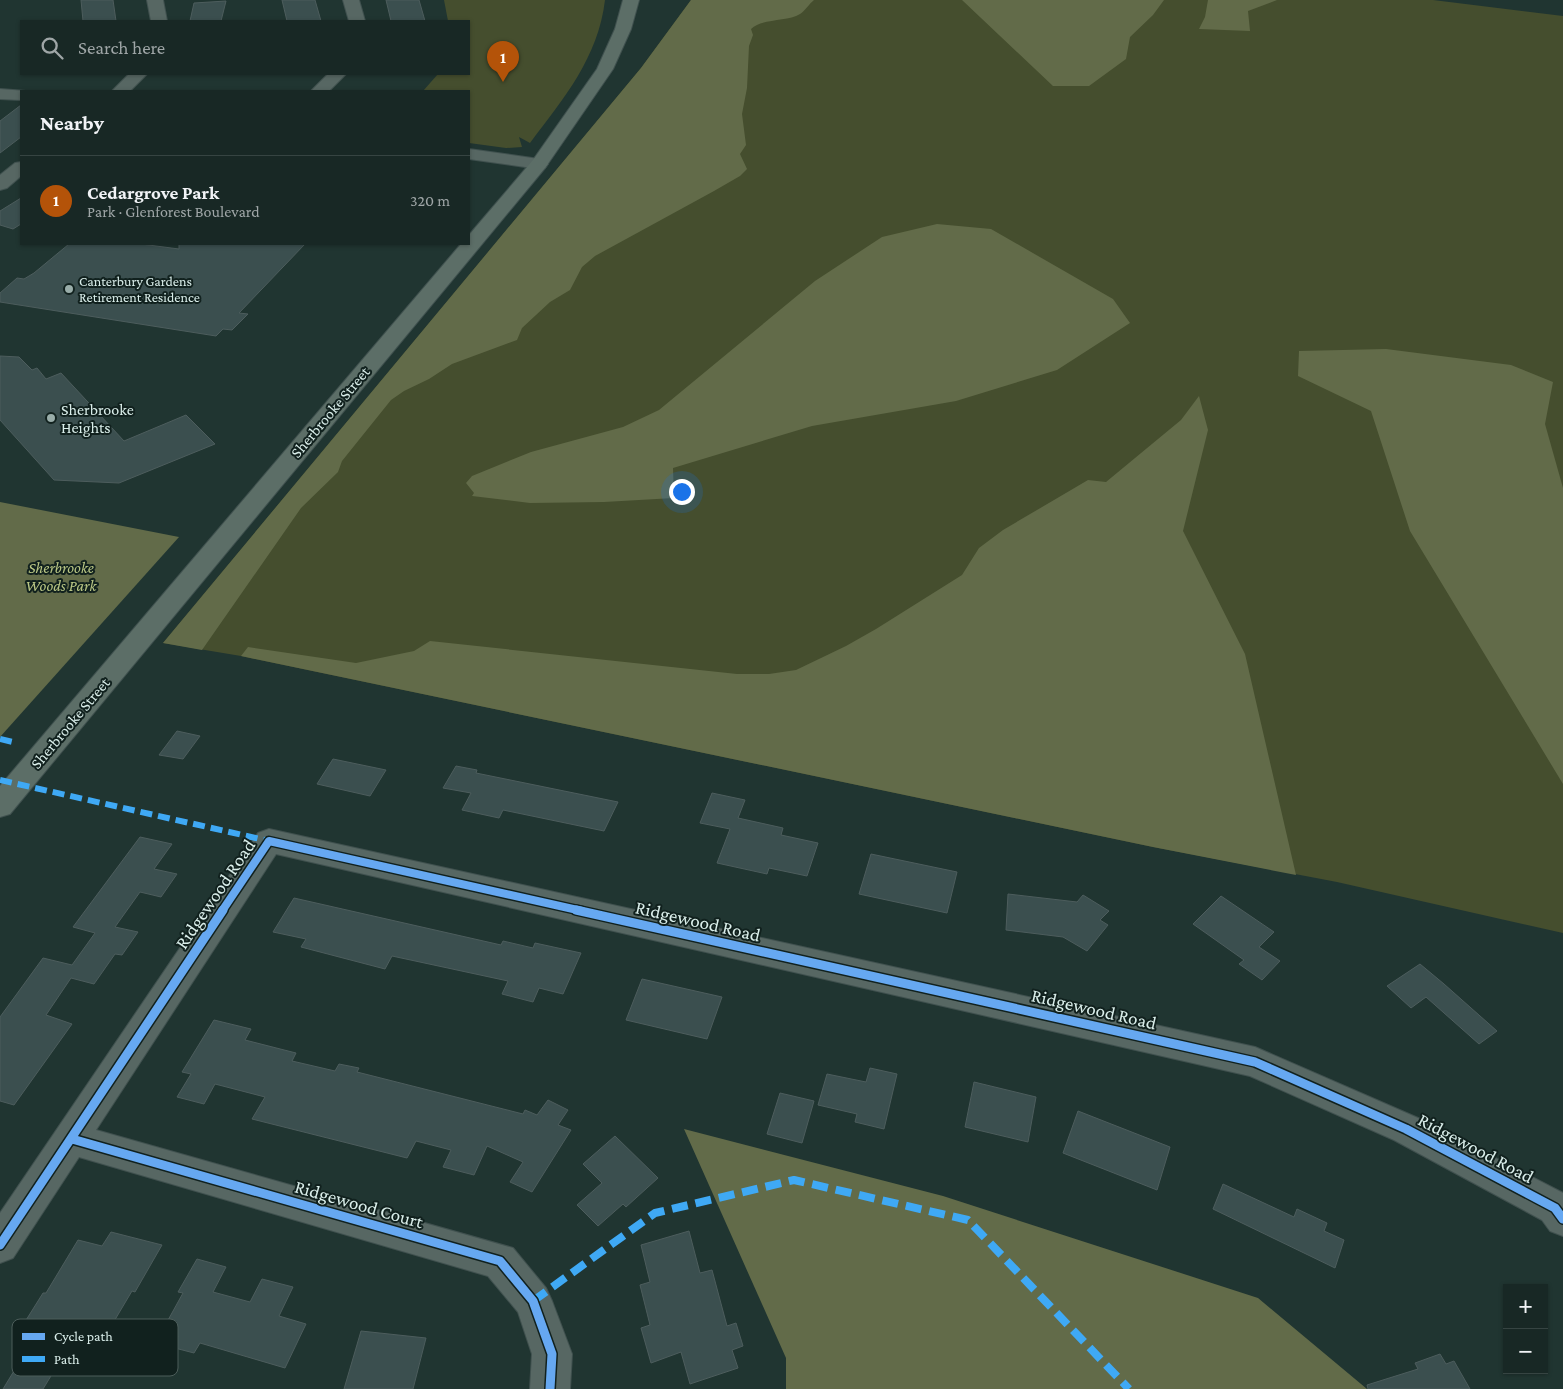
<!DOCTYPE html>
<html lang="en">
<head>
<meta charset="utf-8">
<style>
  body { margin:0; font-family:"Crimson Pro",serif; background:#21302d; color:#f1f3f6 }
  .controls { position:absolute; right:15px; bottom:15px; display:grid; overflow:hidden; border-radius:0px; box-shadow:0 1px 4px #0004 }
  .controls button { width:45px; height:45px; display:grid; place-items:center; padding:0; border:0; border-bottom:1px solid #364442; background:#182825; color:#f1f3f6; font:25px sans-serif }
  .you { position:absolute; left:681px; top:491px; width:18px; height:18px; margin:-12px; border:4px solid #fff; border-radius:50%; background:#1a73e8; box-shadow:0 0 0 8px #1a73e833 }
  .badge { display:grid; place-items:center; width:32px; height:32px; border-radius:50%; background:#b45309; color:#fff; font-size:16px; font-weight:700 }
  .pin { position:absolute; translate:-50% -41px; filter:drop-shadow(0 1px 2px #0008) }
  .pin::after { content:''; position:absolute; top:26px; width:18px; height:15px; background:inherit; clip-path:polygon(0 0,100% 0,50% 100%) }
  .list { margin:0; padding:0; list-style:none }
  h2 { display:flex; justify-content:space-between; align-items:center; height:65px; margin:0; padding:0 20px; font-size:21px }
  h2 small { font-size:16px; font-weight:400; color:#9fa6a7 }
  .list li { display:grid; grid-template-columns:32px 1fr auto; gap:15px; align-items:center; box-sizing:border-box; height:90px; padding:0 20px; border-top:1px solid #364442 }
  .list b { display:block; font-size:19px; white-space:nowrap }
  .list p { margin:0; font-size:16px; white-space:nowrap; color:#9fa6a7 }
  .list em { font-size:16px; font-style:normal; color:#9fa6a7 }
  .icon { flex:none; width:28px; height:28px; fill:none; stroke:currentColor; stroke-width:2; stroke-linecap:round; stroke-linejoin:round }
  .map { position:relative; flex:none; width:1563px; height:1389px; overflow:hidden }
  .search { position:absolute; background:#182825; box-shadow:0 1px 4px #0004; left:20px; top:20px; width:450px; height:55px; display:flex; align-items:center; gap:12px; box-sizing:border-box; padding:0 18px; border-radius:0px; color:#9fa6a7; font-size:19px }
  .panel { position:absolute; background:#182825; box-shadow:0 1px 4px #0004; left:20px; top:90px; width:450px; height:155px; border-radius:0px }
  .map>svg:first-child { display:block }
</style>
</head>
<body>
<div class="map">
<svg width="1563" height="1389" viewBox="0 0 1563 1389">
  <rect width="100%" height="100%" fill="#203531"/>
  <g fill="#454e2e">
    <path d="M444 0H605C598 58 564 98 530 143L519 137 522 147 506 148 469 143V91H423L438 74H469V21H448Z"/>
    <path d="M691 0H1433L1563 16V933L1337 882 1153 847 241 656 163 643 641 68Z"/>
  </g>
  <g fill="#626b49">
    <path d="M691 0H814C809 4 804 12 800 14 787 22 763 18 751 29L753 35 749 46 747 88 742 114 746 145 740 154 747 169 740 176 714 191 595 256 582 267 570 290 550 302 522 328 517 340 452 364 429 379 404 391 391 400 342 461 338 472 301 508 202 650 163 643 641 68Z"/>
    <path d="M962 0H1164L1153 15 1130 37 1126 59 1089 86H1053Z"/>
    <path d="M1208 0H1277L1248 11 1250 31 1199 29 1205 17Z"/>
    <path d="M937 224 991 229 1113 299 1130 323 1057 370 956 401 812 426 673 468 674 498 604 502 530 503 472 496 474 493 466 483 472 476 531 452 623 427 659 410 815 281 882 237Z"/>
    <path d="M1386 349 1511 365 1553 382 1545 424 1563 488V784L1410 531 1371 411 1298 376 1299 351Z"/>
    <path d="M1199 396 1208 430 1183 531 1245 654 1296 875 1153 847 241 656 248 647 356 663 414 651 430 641 737 674H769L796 670 846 646 876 629 962 575 979 548 1003 530 1088 480 1106 482 1181 420Z"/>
    <path d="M0 502 179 537 0 737Z"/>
    <path d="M684 1129 943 1196 1258 1298 1367 1389H786V1358Z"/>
  </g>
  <g fill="#3b4f4f" stroke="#4d5d5d">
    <path d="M81 0H113L116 21H83Z"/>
    <path d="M282 0H315L321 21H287Z"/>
    <path d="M386 0H419L425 21H391Z"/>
    <path d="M226 1 221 21H190L194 3Z"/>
    <path d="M21 105V137L0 153V121Z"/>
    <path d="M21 198V224L13 229 0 225V211Z"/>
    <path d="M69 244H141L179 249V244H305L239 313 248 314 232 330 223 329 216 336 0 302V293L17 278 24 279 34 273Z"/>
    <path d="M0 356 19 357 32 370 37 368 46 379 61 373 124 441 186 415 215 444 119 483 54 480 0 420Z"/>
    <path d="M177 731 200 736 183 759 159 755Z"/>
    <path d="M333 759 386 770 370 796 317 784Z"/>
    <path d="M456 766 477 770 476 773 618 802 604 831 503 810 499 818 462 810 471 793 443 788Z"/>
    <path d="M712 793 745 800 738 818 783 828 781 835 818 843 807 876 769 868 767 874 717 863 730 829 700 823Z"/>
    <path d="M140 837 172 844 154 869 177 874 161 897 140 892 115 927 138 932 122 955 115 954 94 984 71 978 46 1015 72 1024 14 1105 0 1101V1017L43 958 72 965 95 933 73 927Z"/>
    <path d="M871 854 957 872 947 913 859 894Z"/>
    <path d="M1008 894 1077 902 1083 895 1109 911 1100 920 1108 925 1087 951 1063 937 1006 930Z"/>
    <path d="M1221 896 1274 932 1259 947 1280 961 1262 980 1239 964 1244 960 1193 924Z"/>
    <path d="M294 898 501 945 503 941 533 948 535 943 581 953 563 994 539 988 533 1002 502 994 508 981 392 956 385 969 301 947 306 939 273 932Z"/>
    <path d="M1420 964 1444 984 1497 1031 1479 1044 1426 997 1411 1008 1387 986Z"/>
    <path d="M642 979 722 997 707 1039 626 1020Z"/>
    <path d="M214 1020 251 1029 245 1040 296 1053 292 1061 335 1071 339 1064 359 1068 357 1072 523 1114 525 1110 537 1115 548 1100 568 1110 558 1125 571 1130 532 1192 510 1182 523 1162 487 1146 474 1175 443 1167 451 1150 416 1141 407 1158 252 1119 265 1097 215 1084 204 1104 177 1097 191 1074 182 1072Z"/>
    <path d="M870 1068 897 1074 884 1129 855 1122 857 1114 818 1105 827 1074 866 1082Z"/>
    <path d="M974 1082 1036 1097 1028 1142 965 1127Z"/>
    <path d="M780 1093 814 1101 802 1143 767 1134Z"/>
    <path d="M1078 1111 1170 1147 1157 1190 1063 1153Z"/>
    <path d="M615 1136 658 1178 626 1207 623 1204 598 1226 577 1205 602 1183 583 1164Z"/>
    <path d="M1223 1184 1294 1217 1297 1209 1327 1223 1324 1231 1344 1240 1335 1268 1213 1209Z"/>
    <path d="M689 1231 700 1273 712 1270 727 1326 736 1323 743 1346 732 1350 738 1368 690 1384 681 1352 651 1363 641 1328 650 1325 640 1285 650 1282 641 1245Z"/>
    <path d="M111 1232 162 1245 135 1292 132 1291 94 1355 68 1348 43 1389H3L34 1338 18 1333 43 1293H46L78 1240 102 1246Z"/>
    <path d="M197 1259 226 1267 213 1292 250 1302 262 1279 293 1287 279 1316 306 1324 285 1368 200 1343 194 1353 171 1347 178 1336 162 1331 183 1293 178 1292Z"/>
    <path d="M361 1331 426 1338 413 1389H344Z"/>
    <path d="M1440 1354 1446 1364 1454 1361 1470 1389H1368L1367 1385 1418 1369 1415 1363Z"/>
  </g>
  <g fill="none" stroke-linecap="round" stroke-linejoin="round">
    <defs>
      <g id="minor">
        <path d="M147 0H163L167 21H151Z"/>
        <path d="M343 0H359L365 21H349Z"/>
        <path d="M129 74H147L130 91H112Z"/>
        <path d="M328 74H346L329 91H311Z"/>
        <path d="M0 89 26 91H21V100L0 99Z"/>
        <path d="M469 149 539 159 545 160 548 164 545 168 539 169 469 159Z"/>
        <path d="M21 162V176L7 188 0 190V175L15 163Z"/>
        <path d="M269 829 1255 1047 1418 1118 1563 1193V1236L1550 1231 1542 1220 1394 1140 1250 1076 276 854 96 1130 513 1248 546 1288 552 1301 572 1354 570 1389H530L532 1354 518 1312 488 1276 79 1157 13 1258 0 1263V1213L258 833Z"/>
      </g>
      <path id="major" d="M623 0H639L631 29 613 69 545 168 10 814 0 817V786L461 244H469V235L533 160 597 69 615 29Z"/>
    </defs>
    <use href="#minor" stroke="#40514f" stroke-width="2"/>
    <use href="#major" stroke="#40514f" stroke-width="2"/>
    <use href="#minor" fill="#576763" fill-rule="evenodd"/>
    <use href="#major" fill="#5c6e67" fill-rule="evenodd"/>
    <g stroke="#3fa9f5" stroke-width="6" stroke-dasharray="12 6" stroke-linecap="butt">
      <path d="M0 739 17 743"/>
      <path d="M0 780 269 841"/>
    </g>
    <path stroke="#3fa9f5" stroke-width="8" stroke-dasharray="16 8" stroke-linecap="butt" d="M533 1301 655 1213 794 1180 968 1220 1129 1389"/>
    <defs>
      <path id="cycleway-far1" d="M222 911 269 841 582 911"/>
      <g id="cycleway">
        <path d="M576 910 1255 1062 1406 1129 1555 1208 1563 1219"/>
        <path d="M72 1139 500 1261 533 1301 552 1354 550 1389"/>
        <path d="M0 1245 223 910"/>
      </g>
    </defs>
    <use href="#cycleway-far1" stroke="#11211e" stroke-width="11"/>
    <use href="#cycleway" stroke="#11211e" stroke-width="12"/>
    <use href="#cycleway-far1" stroke="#66a8f1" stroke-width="8"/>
    <use href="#cycleway" stroke="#66a8f1" stroke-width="9"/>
  </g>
  <g fill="#99ada9" stroke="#11211e" stroke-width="2">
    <circle cx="69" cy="289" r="5"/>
    <circle cx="51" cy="418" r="5"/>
  </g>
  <g text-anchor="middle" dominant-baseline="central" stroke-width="4" stroke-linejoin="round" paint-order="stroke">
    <g font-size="14" fill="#daeeea" stroke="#11211e" text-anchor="start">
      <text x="79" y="281">Canterbury Gardens<tspan x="79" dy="16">Retirement Residence</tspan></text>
    </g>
    <g font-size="16" fill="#daeeea" stroke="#11211e" text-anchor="start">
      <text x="61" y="409">Sherbrooke<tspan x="61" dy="18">Heights</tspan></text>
    </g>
    <g font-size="16" fill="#daeeea" stroke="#11211e">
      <text transform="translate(330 412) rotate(-50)">Sherbrooke Street</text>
      <text transform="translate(70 723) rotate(-50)">Sherbrooke Street</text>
    </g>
    <g font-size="16" font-style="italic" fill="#bac785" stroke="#11211e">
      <text x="61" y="567">Sherbrooke<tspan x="61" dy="18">Woods Park</tspan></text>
    </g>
    <g font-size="19" fill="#daeeea" stroke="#11211e">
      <text transform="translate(215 894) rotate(-56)">Ridgewood Road</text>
      <text transform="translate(698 921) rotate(13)">Ridgewood Road</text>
      <text transform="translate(1094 1009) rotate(13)">Ridgewood Road</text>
      <text transform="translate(1476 1148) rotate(28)">Ridgewood Road</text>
      <text transform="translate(359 1204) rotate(16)">Ridgewood Court</text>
    </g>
  </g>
  <rect x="12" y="1319" width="166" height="57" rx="8" fill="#11211e" stroke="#4d5e5b" stroke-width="1"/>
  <rect x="22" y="1333" width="23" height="7" fill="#66a8f1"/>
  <rect x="22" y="1356" width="23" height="6" fill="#3fa9f5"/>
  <g font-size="14" fill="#daeeea">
    <text x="54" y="1341">Cycle path</text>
    <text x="54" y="1364">Path</text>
  </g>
</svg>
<div class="controls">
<button>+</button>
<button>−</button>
</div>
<div class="you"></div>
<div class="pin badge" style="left:503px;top:82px">1</div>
<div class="search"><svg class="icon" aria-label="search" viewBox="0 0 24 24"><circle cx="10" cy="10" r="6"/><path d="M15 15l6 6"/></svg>Search here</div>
<section class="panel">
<h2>Nearby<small></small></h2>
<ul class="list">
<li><span class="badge">1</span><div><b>Cedargrove Park</b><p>Park · Glenforest Boulevard</p></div><em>320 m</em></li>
</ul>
</section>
</div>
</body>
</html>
